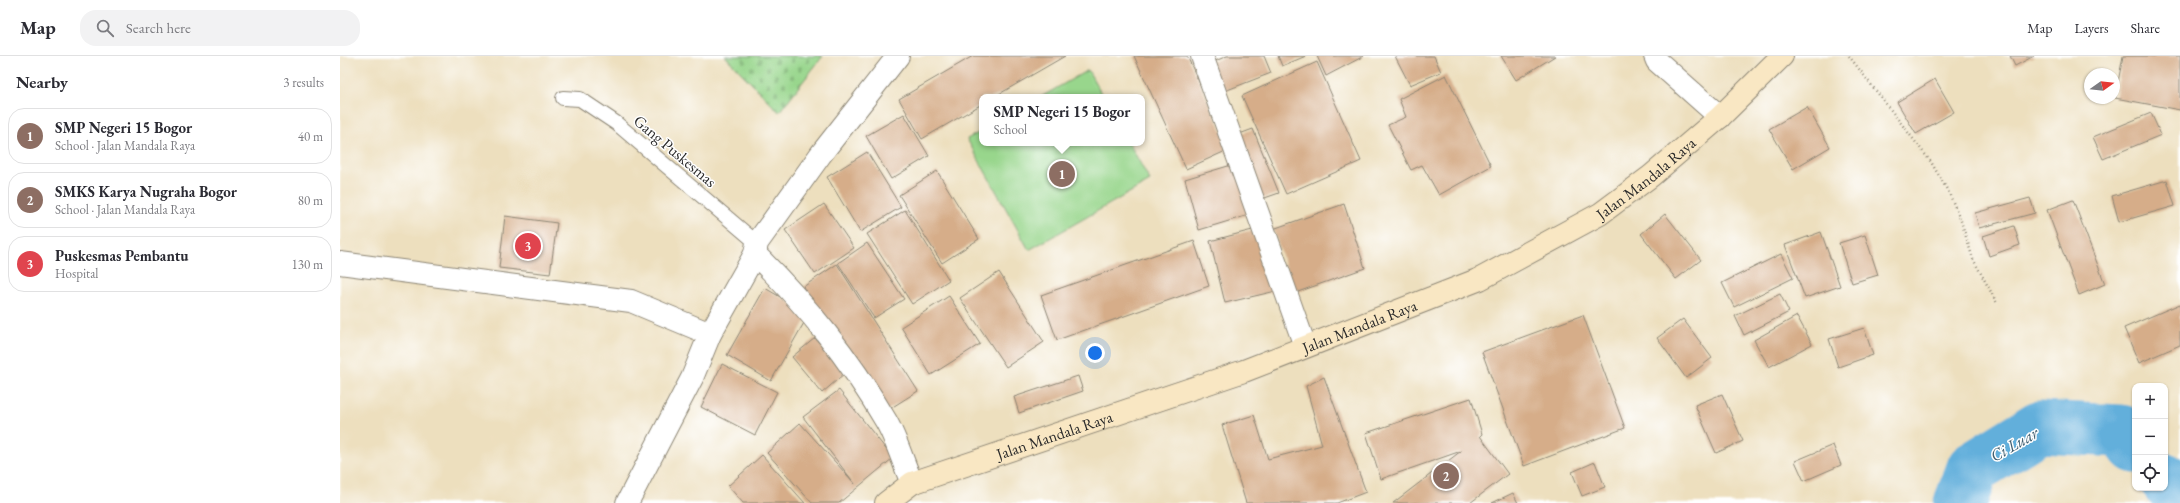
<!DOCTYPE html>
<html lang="en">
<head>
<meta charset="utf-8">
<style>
  body { margin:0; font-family:"EB Garamond",serif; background:#f2f2f3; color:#2b2b33 }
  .controls { position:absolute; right:12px; bottom:12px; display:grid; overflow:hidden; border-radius:8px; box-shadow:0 1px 3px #0004 }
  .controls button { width:36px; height:36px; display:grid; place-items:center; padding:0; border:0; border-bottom:1px solid #e1e1e2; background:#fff; color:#2b2b33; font:20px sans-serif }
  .compass { position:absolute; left:1744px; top:12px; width:36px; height:36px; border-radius:50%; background:#fff; box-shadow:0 1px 3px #0004; rotate:75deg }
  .you { position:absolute; left:755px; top:297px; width:14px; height:14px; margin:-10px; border:3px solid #fff; border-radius:50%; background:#1a73e8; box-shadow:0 0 0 6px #1a73e833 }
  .badge { display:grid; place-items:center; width:26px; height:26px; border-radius:50%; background:#d1495b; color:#fff; font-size:13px; font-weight:700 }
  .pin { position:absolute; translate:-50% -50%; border:2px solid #fff; box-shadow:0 1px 4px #0006 }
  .popup { position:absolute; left:639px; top:38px; width:166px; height:52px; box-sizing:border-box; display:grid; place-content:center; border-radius:8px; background:#fff; filter:drop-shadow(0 1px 3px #0005); font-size:13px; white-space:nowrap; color:#7c7c81 }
  .popup b { font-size:15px; color:#2b2b33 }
  .popup::after { content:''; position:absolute; left:50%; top:100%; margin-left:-8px; border:8px solid transparent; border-top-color:#fff }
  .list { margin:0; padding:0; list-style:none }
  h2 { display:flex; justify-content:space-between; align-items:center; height:52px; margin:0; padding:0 16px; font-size:17px }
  h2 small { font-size:13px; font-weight:400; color:#7c7c81 }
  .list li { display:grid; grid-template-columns:26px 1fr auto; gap:12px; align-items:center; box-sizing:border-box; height:56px; margin:0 8px 8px; padding:0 8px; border:1px solid #e1e1e2; border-radius:16px }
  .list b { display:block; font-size:15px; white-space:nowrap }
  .list p { margin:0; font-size:13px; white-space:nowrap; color:#7c7c81 }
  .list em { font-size:13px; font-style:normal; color:#7c7c81 }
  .icon { flex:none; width:22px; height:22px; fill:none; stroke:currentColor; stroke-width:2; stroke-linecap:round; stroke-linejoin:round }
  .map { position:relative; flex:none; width:1840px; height:447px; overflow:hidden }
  header { display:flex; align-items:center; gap:24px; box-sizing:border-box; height:56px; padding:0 20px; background:#fff; border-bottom:1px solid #e1e1e2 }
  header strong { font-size:19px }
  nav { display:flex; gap:22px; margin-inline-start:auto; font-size:14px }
  .search { width:280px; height:36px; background:#f2f2f3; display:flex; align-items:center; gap:10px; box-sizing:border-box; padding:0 14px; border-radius:16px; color:#7c7c81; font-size:15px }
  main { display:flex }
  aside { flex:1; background:#fff }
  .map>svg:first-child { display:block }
</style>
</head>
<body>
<header>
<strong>Map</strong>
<div class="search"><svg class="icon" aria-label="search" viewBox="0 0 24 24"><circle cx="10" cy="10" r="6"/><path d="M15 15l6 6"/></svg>Search here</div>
<nav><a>Map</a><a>Layers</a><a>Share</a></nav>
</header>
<main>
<aside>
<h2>Nearby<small>3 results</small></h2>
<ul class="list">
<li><span class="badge" style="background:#8d6e63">1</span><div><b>SMP Negeri 15 Bogor</b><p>School · Jalan Mandala Raya</p></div><em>40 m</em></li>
<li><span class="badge" style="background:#8d6e63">2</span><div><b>SMKS Karya Nugraha Bogor</b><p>School · Jalan Mandala Raya</p></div><em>80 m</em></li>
<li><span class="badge" style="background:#e0444e">3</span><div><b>Puskesmas Pembantu</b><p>Hospital</p></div><em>130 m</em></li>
</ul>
</aside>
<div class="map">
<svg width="1840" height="447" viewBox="0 0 1840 447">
  <defs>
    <pattern id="cemetery-stones" width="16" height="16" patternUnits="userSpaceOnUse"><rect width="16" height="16" fill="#98d68c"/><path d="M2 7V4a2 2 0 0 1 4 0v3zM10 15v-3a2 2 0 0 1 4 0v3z" fill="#83b879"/></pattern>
  </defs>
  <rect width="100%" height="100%" fill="#fff"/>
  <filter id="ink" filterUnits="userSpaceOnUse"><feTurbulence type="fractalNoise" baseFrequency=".025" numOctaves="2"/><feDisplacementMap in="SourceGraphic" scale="8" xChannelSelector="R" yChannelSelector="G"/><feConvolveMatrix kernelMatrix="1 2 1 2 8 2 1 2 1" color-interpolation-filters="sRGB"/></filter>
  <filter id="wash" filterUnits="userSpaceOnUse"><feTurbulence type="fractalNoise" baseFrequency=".012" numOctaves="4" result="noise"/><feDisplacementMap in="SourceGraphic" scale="16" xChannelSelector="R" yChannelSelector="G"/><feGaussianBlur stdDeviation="0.9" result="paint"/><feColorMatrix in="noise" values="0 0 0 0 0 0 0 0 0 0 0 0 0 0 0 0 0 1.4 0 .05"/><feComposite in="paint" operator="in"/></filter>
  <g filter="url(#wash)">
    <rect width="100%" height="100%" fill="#eddfbe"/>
    <path fill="url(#cemetery-stones)" stroke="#62805c" d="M385 0H483L439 56Z"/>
    <g fill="#98d68c" stroke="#62805c">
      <path d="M748 14 763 41H701Z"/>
      <path d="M642 75V87H789L810 125 689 194 627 83Z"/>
    </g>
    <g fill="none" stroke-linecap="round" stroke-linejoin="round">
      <g stroke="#62afdb" stroke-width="53">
        <path d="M1825 423 1840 440"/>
        <path d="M1620 447 1633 412 1699 371 1781 375 1795 391"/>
      </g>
    </g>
    <g id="blocks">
      <g fill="#d6ad89">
        <path d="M633 0H725L654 41H642V48L582 83 559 43Z"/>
        <path d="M794 0H847L890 93 846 113Z"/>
        <path d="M887 0H924L931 17 877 38 866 9Z"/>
        <path d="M938 0H966L942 10Z"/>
        <path d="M977 0H1024L986 20Z"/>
        <path d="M1055 0H1094L1101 16 1070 29Z"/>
        <path d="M1161 0H1215L1176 24Z"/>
        <path d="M1670 0H1694L1675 10Z"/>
        <path d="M1783 0H1840V54L1775 42Z"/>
        <path d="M977 6 1021 105 946 138 902 40Z"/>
        <path d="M1106 19 1151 110 1099 139 1082 109 1071 114 1048 69 1066 61 1059 43Z"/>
        <path d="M1595 23 1614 56 1576 78 1557 46Z"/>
        <path d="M1467 51 1490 91 1453 113 1429 73Z"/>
        <path d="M1811 57 1821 79 1763 103 1753 81Z"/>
        <path d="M564 58 589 100 551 123 526 80Z"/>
        <path d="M913 73 939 137 919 144 894 80Z"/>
        <path d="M527 96 561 151 520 176 487 121Z"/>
        <path d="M898 107 912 158 859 174 845 123Z"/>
        <path d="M597 115 639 183 602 207 559 139Z"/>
        <path d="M1827 124 1835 150 1779 166 1772 140Z"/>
        <path d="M1690 142 1695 157 1639 172 1635 157Z"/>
        <path d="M1733 144 1765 228 1739 239 1707 154Z"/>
        <path d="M484 148 514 192 475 218 445 174Z"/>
        <path d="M1004 148 1025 212 955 237 933 173Z"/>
        <path d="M565 154 609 224 572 248 527 178Z"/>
        <path d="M1325 158 1361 204 1336 223 1301 178Z"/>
        <path d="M165 160 217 167 210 218 159 212Z"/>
        <path d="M1674 170 1680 189 1649 200 1643 180Z"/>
        <path d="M920 172 936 235 885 247 870 185Z"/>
        <path d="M1481 176 1500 230 1465 242 1445 189Z"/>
        <path d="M1525 179 1538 219 1512 227 1499 187Z"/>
        <path d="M854 185 869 230 717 284 701 239Z"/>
        <path d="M527 187 564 243 534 262 498 207Z"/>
        <path d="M1441 198 1453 222 1394 251 1382 227Z"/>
        <path d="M497 208 578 335 543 357 463 231Z"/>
        <path d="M659 216 704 286 666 311 620 242Z"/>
        <path d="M425 232 469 258 431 325 387 299Z"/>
        <path d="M1440 238 1449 256 1404 279 1395 260Z"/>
        <path d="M609 240 640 288 591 319 561 271Z"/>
        <path d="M1840 248V289L1799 307 1784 272Z"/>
        <path d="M1243 259 1285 372 1184 410 1142 296Z"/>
        <path d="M1457 260 1472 288 1429 311 1414 284Z"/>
        <path d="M1343 263 1372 302 1346 322 1317 282Z"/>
        <path d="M1524 272 1533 299 1498 311 1489 283Z"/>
        <path d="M475 282 505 317 482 337 452 301Z"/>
        <path d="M382 308 437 336 415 379 361 351Z"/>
        <path d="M738 320 743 335 679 357 674 341Z"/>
        <path d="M984 321 1026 436 997 447H906L882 369 914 359 928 403 982 389 966 330Z"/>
        <path d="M499 334 553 402 499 447H472L427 397 460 367 515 428 463 361Z"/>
        <path d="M1382 338 1403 385 1376 397 1355 349Z"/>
        <path d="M1131 342 1142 378 1140 380 1168 418 1130 447H1053L1121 395 1041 423 1026 377Z"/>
        <path d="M1493 389 1501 409 1464 425 1455 405Z"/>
        <path d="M422 399 465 447H403L388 430Z"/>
        <path d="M1255 406 1265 431 1242 440 1232 416Z"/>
        <path d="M1173 437 1178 447H1152Z"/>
      </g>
    </g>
  </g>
  <g filter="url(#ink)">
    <use href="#blocks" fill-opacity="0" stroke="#8c8574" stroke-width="1"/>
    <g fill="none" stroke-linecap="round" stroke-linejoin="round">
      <defs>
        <path id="lane" d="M223 42 240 43 276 67 417 187"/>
        <g id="street">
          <path d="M862 0 965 290"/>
          <path d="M1315 0 1317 5 1380 61"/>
          <path d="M415 198C468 251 508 300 546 365 557 384 563 407 572 427"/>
          <path d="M0 207 291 245 370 278"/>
          <path d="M287 447 352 322 370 278 415 198 417 187 481 98 558 0"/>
        </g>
        <g id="secondary">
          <path id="s1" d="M546 447 572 427 904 315 1140 223 1260 158 1311 120 1380 61 1442 0"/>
        </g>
      </defs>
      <use href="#lane" stroke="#8c8574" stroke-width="16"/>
      <use href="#street" stroke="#8c8574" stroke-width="24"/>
      <use href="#secondary" stroke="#8c8574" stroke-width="24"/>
      <path stroke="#8c8574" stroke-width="2.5" stroke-dasharray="1 3" stroke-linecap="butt" d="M1509 0 1591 106 1609 137 1621 165 1633 203 1657 247"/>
      <use href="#lane" stroke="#fff" stroke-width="14"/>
      <use href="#street" stroke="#fff" stroke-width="22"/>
      <use href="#secondary" stroke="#f9e7c3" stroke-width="22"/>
    </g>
  </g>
  <g text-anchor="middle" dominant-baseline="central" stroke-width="3" stroke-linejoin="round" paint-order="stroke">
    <g font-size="16" fill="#2b2b2b" stroke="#fff">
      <text transform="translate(335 95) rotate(40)">Gang Puskesmas</text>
      <text stroke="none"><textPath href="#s1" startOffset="831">Jalan Mandala Raya</textPath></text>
      <text stroke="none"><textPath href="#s1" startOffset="507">Jalan Mandala Raya</textPath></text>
      <text stroke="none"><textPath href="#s1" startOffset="183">Jalan Mandala Raya</textPath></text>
    </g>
    <g font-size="17" font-style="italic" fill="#416071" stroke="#fff">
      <text transform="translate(1674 388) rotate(-30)">Ci Luar</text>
    </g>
  </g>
</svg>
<div class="controls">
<button>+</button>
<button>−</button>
<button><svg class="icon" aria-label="locate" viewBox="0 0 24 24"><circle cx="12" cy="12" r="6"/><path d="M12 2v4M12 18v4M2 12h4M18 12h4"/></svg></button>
</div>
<svg class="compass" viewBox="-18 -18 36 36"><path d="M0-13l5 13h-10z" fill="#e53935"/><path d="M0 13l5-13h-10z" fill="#7c7c81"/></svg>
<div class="you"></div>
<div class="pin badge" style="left:722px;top:118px;background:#8d6e63">1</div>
<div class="popup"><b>SMP Negeri 15 Bogor</b>School</div>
<div class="pin badge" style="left:1106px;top:420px;background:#8d6e63">2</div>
<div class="pin badge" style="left:188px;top:190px;background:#e0444e">3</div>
</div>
</main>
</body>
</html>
